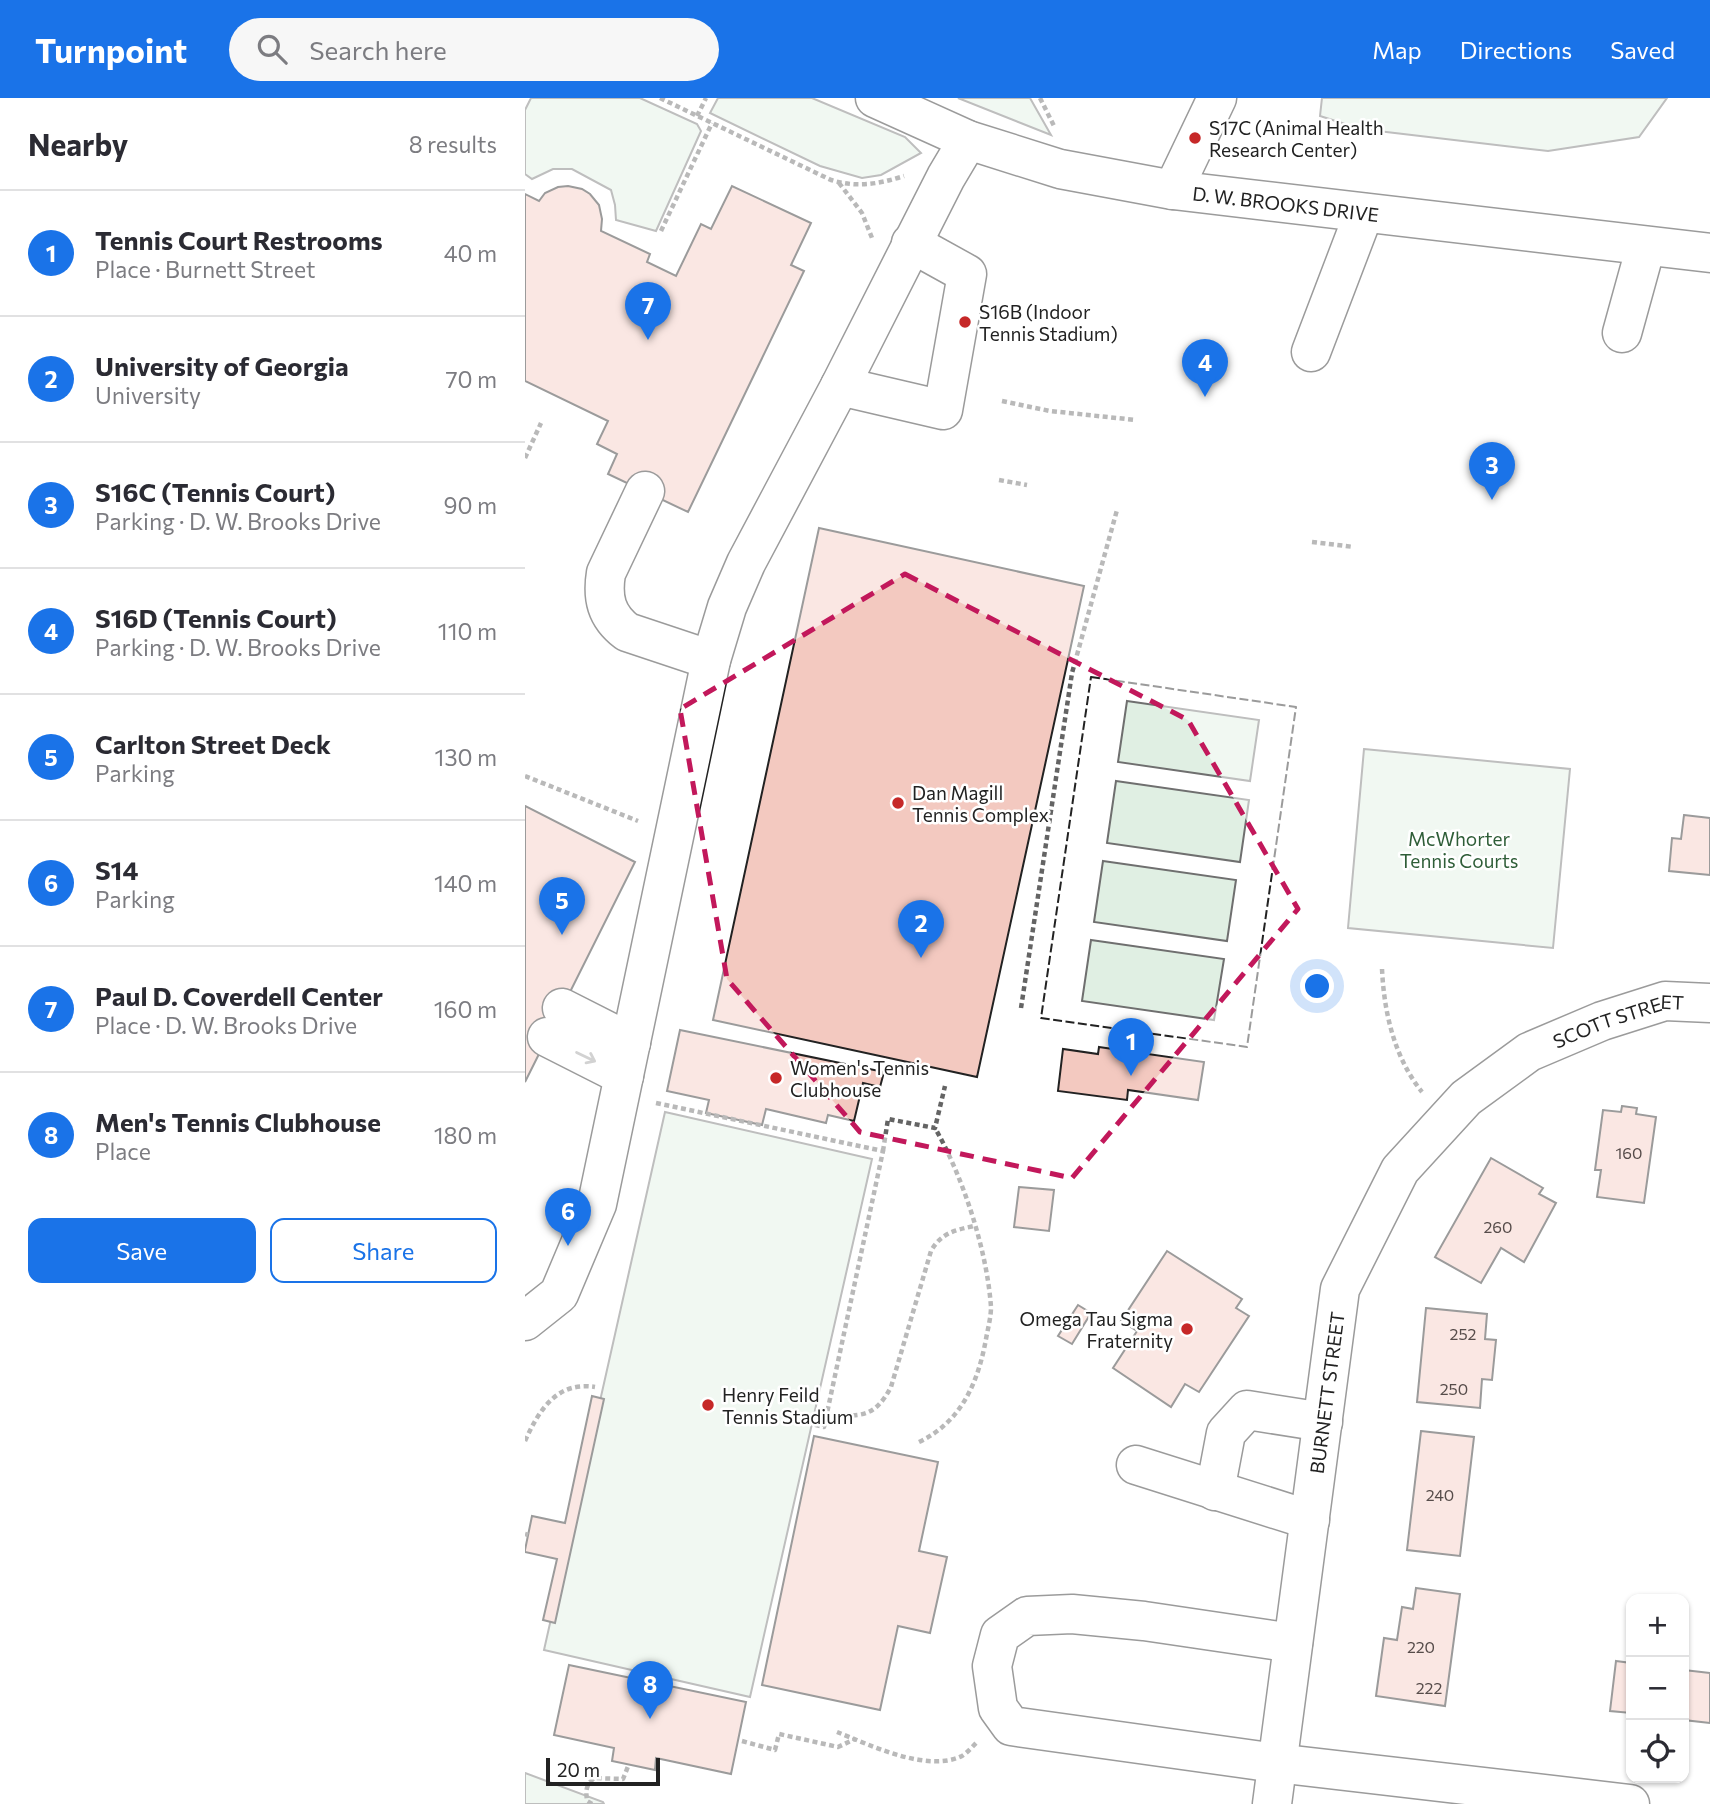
<!DOCTYPE html>
<html lang="en">
<head>
<meta charset="utf-8">
<style>
  body { margin:0; font-family:Commissioner,sans-serif; background:#f7f7f7; color:#2b2b33 }
  .controls { position:absolute; right:21px; bottom:21px; display:grid; overflow:hidden; border-radius:14px; box-shadow:0 2px 5px #0004 }
  .controls button { width:63px; height:63px; display:grid; place-items:center; padding:0; border:0; border-bottom:2px solid #e1e1e2; background:#fff; color:#2b2b33; font:35px sans-serif }
  .scale { position:absolute; left:21px; bottom:18px; width:114px; box-sizing:border-box; padding-left:7px; border:4px solid #222; border-top:0; font-size:19px; line-height:24px; white-space:nowrap; color:#222; -webkit-text-stroke:5px #fff; paint-order:stroke }
  .you { position:absolute; left:793px; top:889px; width:24px; height:24px; margin:-18px; border:5px solid #fff; border-radius:50%; background:#1a73e8; box-shadow:0 0 0 10px #1a73e833 }
  .badge { display:grid; place-items:center; width:46px; height:46px; border-radius:50%; background:#1a73e8; color:#fff; font-size:23px; font-weight:700 }
  .pin { position:absolute; translate:-50% -58px; filter:drop-shadow(0 2px 4px #0008) }
  .pin::after { content:''; position:absolute; top:37px; width:24px; height:21px; background:inherit; clip-path:polygon(0 0,100% 0,50% 100%) }
  .list { margin:0; padding:0; list-style:none }
  h2 { display:flex; justify-content:space-between; align-items:center; height:91px; margin:0; padding:0 28px; font-size:30px }
  h2 small { font-size:23px; font-weight:400; color:#7c7c81 }
  .list li { display:grid; grid-template-columns:46px 1fr auto; gap:21px; align-items:center; box-sizing:border-box; height:126px; padding:0 28px; border-top:2px solid #e1e1e2 }
  .list b { display:block; font-size:26px; white-space:nowrap }
  .list p { margin:0; font-size:23px; white-space:nowrap; color:#7c7c81 }
  .list em { font-size:23px; font-style:normal; color:#7c7c81 }
  .actions { display:flex; gap:14px; padding:21px 28px }
  .actions a { flex:1; padding:16px 0; border:2px solid #1a73e8; border-radius:14px; text-align:center; font-size:24px; color:#1a73e8 }
  .actions .main { background:#1a73e8; color:#fff }
  .icon { flex:none; width:38px; height:38px; fill:none; stroke:currentColor; stroke-width:2; stroke-linecap:round; stroke-linejoin:round }
  .map { position:relative; flex:none; width:1185px; height:1706px; overflow:hidden }
  header { display:flex; align-items:center; gap:42px; box-sizing:border-box; height:98px; padding:0 35px; background:#1a73e8; color:#fff }
  header strong { font-size:33px }
  nav { display:flex; gap:38px; margin-inline-start:auto; font-size:24px }
  .search { width:490px; height:63px; background:#f7f7f7; display:flex; align-items:center; gap:18px; box-sizing:border-box; padding:0 24px; border-radius:38px; color:#7c7c81; font-size:26px }
  main { display:flex }
  aside { flex:1; background:#fff }
  .map>svg:first-child { display:block }
</style>
</head>
<body>
<header>
<strong>Turnpoint</strong>
<div class="search"><svg class="icon" aria-label="search" viewBox="0 0 24 24"><circle cx="10" cy="10" r="6"/><path d="M15 15l6 6"/></svg>Search here</div>
<nav><a>Map</a><a>Directions</a><a>Saved</a></nav>
</header>
<main>
<aside>
<h2>Nearby<small>8 results</small></h2>
<ul class="list">
<li><span class="badge">1</span><div><b>Tennis Court Restrooms</b><p>Place · Burnett Street</p></div><em>40 m</em></li>
<li><span class="badge">2</span><div><b>University of Georgia</b><p>University</p></div><em>70 m</em></li>
<li><span class="badge">3</span><div><b>S16C (Tennis Court)</b><p>Parking · D. W. Brooks Drive</p></div><em>90 m</em></li>
<li><span class="badge">4</span><div><b>S16D (Tennis Court)</b><p>Parking · D. W. Brooks Drive</p></div><em>110 m</em></li>
<li><span class="badge">5</span><div><b>Carlton Street Deck</b><p>Parking</p></div><em>130 m</em></li>
<li><span class="badge">6</span><div><b>S14</b><p>Parking</p></div><em>140 m</em></li>
<li><span class="badge">7</span><div><b>Paul D. Coverdell Center</b><p>Place · D. W. Brooks Drive</p></div><em>160 m</em></li>
<li><span class="badge">8</span><div><b>Men's Tennis Clubhouse</b><p>Place</p></div><em>180 m</em></li>
</ul>
<div class="actions"><a class="main">Save</a><a>Share</a></div>
</aside>
<div class="map">
<svg width="1185" height="1706" viewBox="0 0 1185 1706">
  <rect width="100%" height="100%" fill="#fff"/>
  <g fill="#e0efe3" stroke="#6f6f6f" stroke-width="2">
    <path d="M6 0H115L172 26 176 33 131 133 91 122 90 107 86 92 47 71H28L7 81 0 76V12Z"/>
    <path d="M193 0H287L380 39 396 55 356 77 337 80 295 68 185 15Z"/>
    <path d="M433 0H505L526 37Z"/>
    <path d="M797 0H1142L1114 39 1023 53 836 31 795 18Z"/>
    <path d="M602 603 734 622 725 683 593 664Z"/>
    <path d="M839 651 1045 671 1028 850 823 830Z"/>
    <path d="M591 683 724 702 715 764 582 745Z"/>
    <path d="M578 763 711 782 702 843 569 824Z"/>
    <path d="M566 842 699 861 689 922 557 903Z"/>
    <path d="M140 1014 347 1061 225 1599 19 1552Z"/>
    <path d="M0 1675 78 1704 79 1706H0Z"/>
  </g>
  <g fill="#f3c9c0" stroke="#222" stroke-width="2">
    <path d="M43 88 57 91 65 96 74 107 77 121 76 133 125 156 122 164 151 178 176 126 186 131 207 88 286 125 266 167 279 173 163 414 83 376 92 356 72 346 83 323 0 283V96L14 103 20 95 33 89Z"/>
    <path d="M294 430 559 488 452 979 188 922Z"/>
    <path d="M0 708 110 764 0 984Z"/>
    <path d="M1159 717 1185 720V777L1144 773 1147 740 1156 741Z"/>
    <path d="M155 932 359 974 355 989 338 985 329 1023 303 1017 301 1025 241 1011 237 1027 181 1015 184 1002 142 993Z"/>
    <path d="M574 949 679 964 673 1002 603 992 602 1002 533 993 538 951 573 956Z"/>
    <path d="M1097 1008 1112 1010 1111 1016 1131 1019 1119 1105 1072 1099 1076 1072H1070L1078 1012 1096 1014Z"/>
    <path d="M966 1060 1018 1090 1014 1096 1031 1105 999 1164 976 1150 956 1185 910 1159Z"/>
    <path d="M494 1089 529 1092 524 1133 489 1129Z"/>
    <path d="M642 1153 717 1201 711 1210 724 1218 674 1294 660 1286 646 1309 588 1270 612 1233 596 1223Z"/>
    <path d="M553 1207 566 1215 547 1246 533 1238Z"/>
    <path d="M901 1210 962 1216 960 1241 971 1242 967 1282 957 1281 955 1310 892 1304Z"/>
    <path d="M67 1298 79 1301 30 1525 18 1522 32 1461 0 1454V1452L7 1418 40 1425Z"/>
    <path d="M896 1333 949 1339 935 1458 882 1452Z"/>
    <path d="M289 1338 413 1364 394 1453 422 1459 405 1535 373 1528 355 1612 237 1587Z"/>
    <path d="M891 1490 935 1496 920 1608 851 1598 859 1540 872 1542 877 1509 888 1511Z"/>
    <path d="M1091 1563 1106 1565V1615L1085 1613Z"/>
    <path d="M44 1567 221 1604 206 1676 131 1660 130 1672 87 1663 89 1650 29 1637Z"/>
    <path d="M1159 1572 1185 1575V1625L1159 1622Z"/>
  </g>
  <g fill="none" stroke-linecap="round" stroke-linejoin="round">
    <defs>
      <g id="minor">
        <path id="s1" d="M350 0 443 42 535 71 648 92 1185 155"/>
        <path d="M648 92 692 0"/>
        <path d="M1097 235 1121 148"/>
        <path d="M786 254 839 115"/>
        <path d="M315 288 418 312 442 176 386 145"/>
        <path d="M120 393 81 475C77 500 81 518 102 534L186 562"/>
        <path d="M37 910 106 945"/>
        <path d="M22 939 99 978"/>
        <path d="M0 1223 34 1196 72 1106 186 562 202 509 221 465 315 288 421 79 443 42"/>
        <path d="M611 1367 785 1422"/>
        <path d="M690 1393 701 1335 722 1312 798 1324"/>
        <path d="M768 1545 619 1523 547 1516 502 1518 475 1537 467 1568 473 1610 486 1628 751 1665 1105 1706"/>
        <path id="s2" d="M747 1706 815 1191 875 1072 941 1000 1004 954 1077 923 1140 903 1185 905"/>
      </g>
    </defs>
    <use href="#minor" stroke="#222" stroke-width="41"/>
    <g stroke="#646464" stroke-width="4.5" stroke-dasharray="5 3.5" stroke-linecap="butt">
      <path d="M135 0 306 82C332 90 354 86 379 78"/>
      <path d="M515 0 530 30"/>
      <path d="M172 18 181 0"/>
      <path d="M314 85 337 115 347 140"/>
      <path d="M136 133 187 25"/>
      <path d="M477 303 525 313 611 322"/>
      <path d="M0 360 16 325"/>
      <path d="M474 382 502 387"/>
      <path d="M787 444 829 449"/>
      <path d="M0 678 113 723"/>
      <path d="M857 871C859 914 869 959 897 994"/>
      <path d="M496 910 547 575 592 412"/>
      <path d="M131 1005 358 1053 299 1329 275 1323"/>
      <path d="M358 1053 363 1021 410 1030 420 988"/>
      <path d="M302 1317C335 1318 349 1321 366 1289L406 1153C416 1135 430 1132 449 1128"/>
      <path d="M0 1343C14 1312 32 1283 70 1289"/>
      <path d="M394 1344C436 1324 453 1285 461 1241 463 1230 466 1219 466 1209 462 1152 438 1079 410 1030"/>
      <path d="M0 1436 3 1437"/>
      <path d="M312 1634C345 1647 402 1675 437 1658 442 1655 448 1648 453 1643"/>
      <path d="M217 1643 250 1652 254 1636 313 1649 330 1641"/>
      <path d="M67 1706 62 1703C61 1693 60 1688 69 1680L98 1681 104 1666"/>
    </g>
    <use href="#minor" stroke="#fff" stroke-width="38"/>
    <path stroke="#222" stroke-width="2" stroke-dasharray="9 3.5" stroke-linecap="butt" d="M566 579 771 609 722 949 516 920Z"/>
  </g>
  <defs><path id="oneway-shaft" d="M-6 0H5M1.5-3L5.5 0L1.5 3" fill="none" stroke-width="1.6" stroke-linecap="round" stroke-linejoin="round" transform="scale(1.75)"/></defs>
  <use stroke="#9c9c9c" href="#oneway-shaft" transform="translate(61 959) rotate(26)"/>
  <path d="M0 0H1185V1706H0ZM380 476 663 622 773 811 547 1080 335 1034 202 881 155 611Z" fill="#fff" fill-opacity=".55" fill-rule="evenodd"/>
  <path fill="none" stroke="#c2185b" stroke-width="5" stroke-dasharray="14 9" stroke-linejoin="round" d="M380 476 663 622 773 811 547 1080 335 1034 202 881 155 611Z"/>
  <g fill="#c62828" stroke="#fff" stroke-width="2.5">
    <circle cx="670" cy="40" r="7"/>
    <circle cx="440" cy="224" r="7"/>
    <circle cx="373" cy="705" r="7"/>
    <circle cx="251" cy="980" r="7"/>
    <circle cx="662" cy="1231" r="7"/>
    <circle cx="183" cy="1307" r="7"/>
  </g>
  <g text-anchor="middle" dominant-baseline="central" stroke-width="5" stroke-linejoin="round" paint-order="stroke">
    <g font-size="16" fill="#564c4a">
      <text x="1104" y="1054">160</text>
      <text x="973" y="1128">260</text>
      <text x="938" y="1235">252</text>
      <text x="929" y="1290">250</text>
      <text x="915" y="1396">240</text>
      <text x="896" y="1548">220</text>
      <text x="904" y="1589">222</text>
    </g>
    <g font-size="19" fill="#222" stroke="#fff" text-anchor="start">
      <text x="684" y="29">S17C (Animal Health<tspan x="684" dy="22">Research Center)</tspan></text>
      <text x="454" y="213">S16B (Indoor<tspan x="454" dy="22">Tennis Stadium)</tspan></text>
      <text x="387" y="694">Dan Magill<tspan x="387" dy="22">Tennis Complex</tspan></text>
      <text x="265" y="969">Women's Tennis<tspan x="265" dy="22">Clubhouse</tspan></text>
      <text x="648" y="1220" text-anchor="end">Omega Tau Sigma<tspan x="648" dy="22">Fraternity</tspan></text>
      <text x="197" y="1296">Henry Feild<tspan x="197" dy="22">Tennis Stadium</tspan></text>
    </g>
    <g font-size="19" fill="#222" stroke="#fff">
      <text stroke="none"><textPath href="#s1" startOffset="427">D. W. BROOKS DRIVE</textPath></text>
      <text stroke="none"><textPath href="#s2" startOffset="924">SCOTT STREET</textPath></text>
      <text stroke="none"><textPath href="#s2" startOffset="415">BURNETT STREET</textPath></text>
    </g>
    <g font-size="19" fill="#2f5e38" stroke="#fff">
      <text x="934" y="740">McWhorter<tspan x="934" dy="22">Tennis Courts</tspan></text>
    </g>
  </g>
</svg>
<div class="controls">
<button>+</button>
<button>−</button>
<button><svg class="icon" aria-label="locate" viewBox="0 0 24 24"><circle cx="12" cy="12" r="6"/><path d="M12 2v4M12 18v4M2 12h4M18 12h4"/></svg></button>
</div>
<div class="scale">20 m</div>
<div class="you"></div>
<div class="pin badge" style="left:606px;top:978px">1</div>
<div class="pin badge" style="left:396px;top:860px">2</div>
<div class="pin badge" style="left:967px;top:402px">3</div>
<div class="pin badge" style="left:680px;top:299px">4</div>
<div class="pin badge" style="left:37px;top:837px">5</div>
<div class="pin badge" style="left:43px;top:1148px">6</div>
<div class="pin badge" style="left:123px;top:242px">7</div>
<div class="pin badge" style="left:125px;top:1621px">8</div>
</div>
</main>
</body>
</html>
